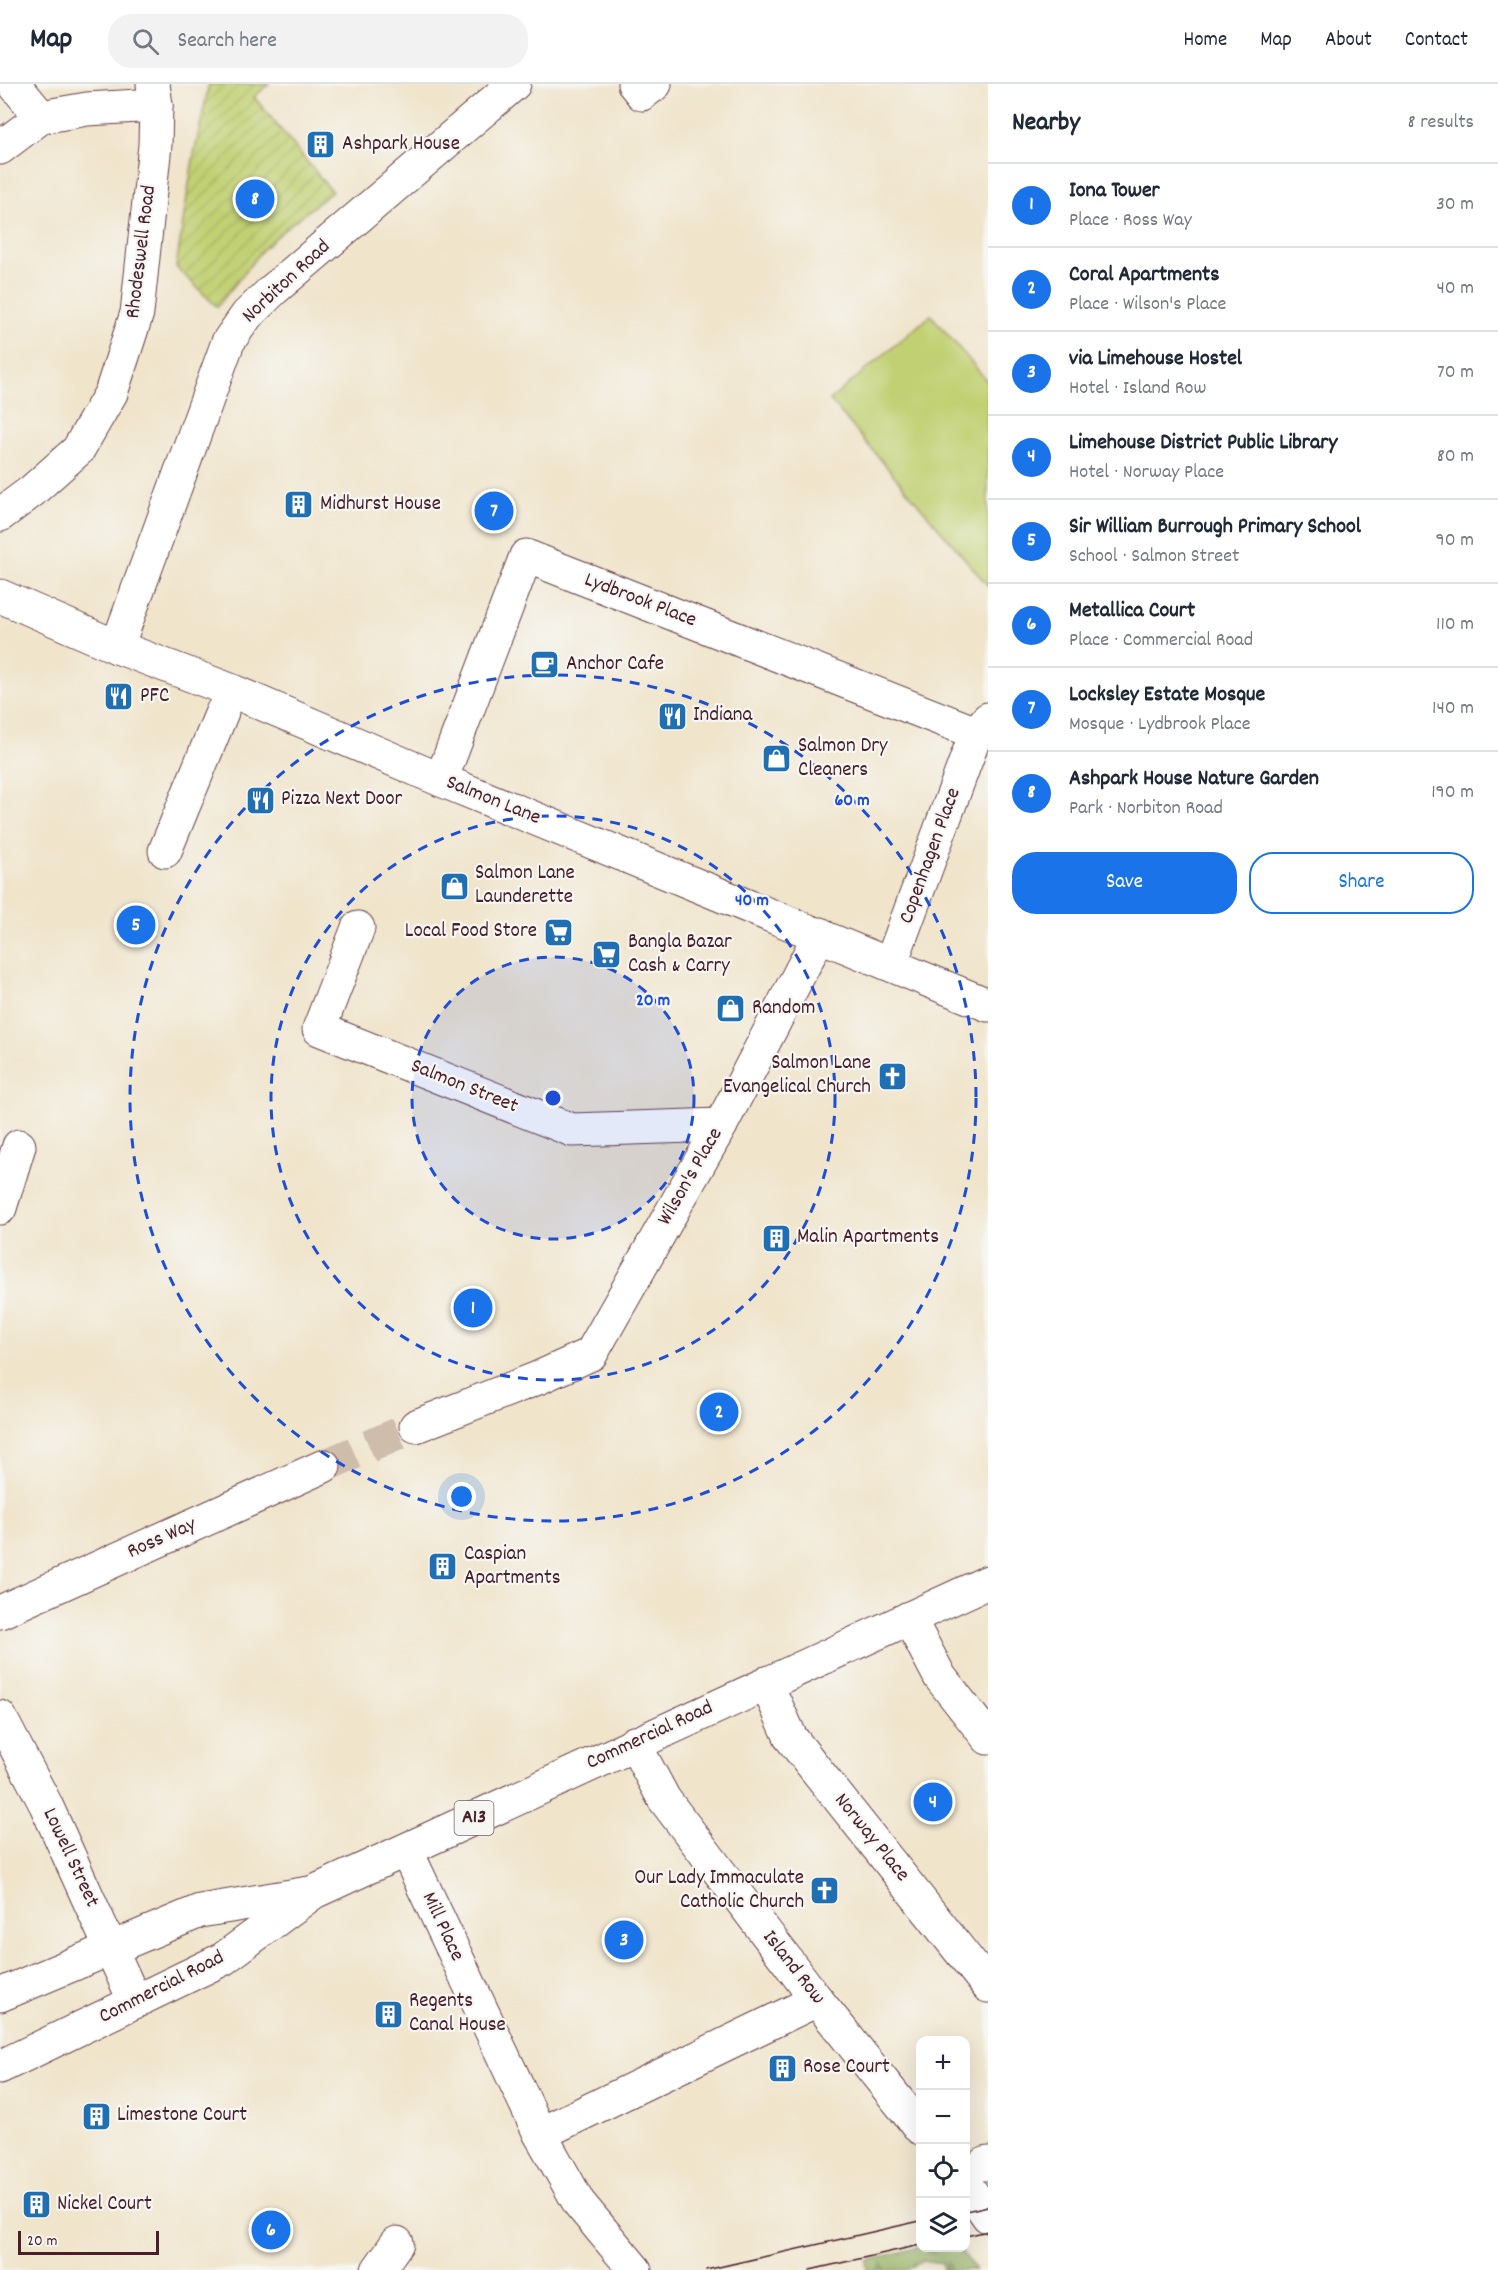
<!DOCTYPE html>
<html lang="en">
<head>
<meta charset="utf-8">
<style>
  body { margin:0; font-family:Dekko,sans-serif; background:#f2f2f3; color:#1f2937 }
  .controls { position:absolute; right:18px; bottom:18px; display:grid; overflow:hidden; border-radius:12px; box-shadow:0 6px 24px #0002 }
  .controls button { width:54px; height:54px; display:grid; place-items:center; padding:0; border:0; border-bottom:2px solid #e0e1e3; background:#fff; color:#1f2937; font:30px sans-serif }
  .scale { position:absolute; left:18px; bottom:15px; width:141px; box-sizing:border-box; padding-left:6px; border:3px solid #4a1f2b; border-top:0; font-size:16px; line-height:21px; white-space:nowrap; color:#4a1f2b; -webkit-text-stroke:4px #f6f6f2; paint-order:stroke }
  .you { position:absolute; left:462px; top:1413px; width:21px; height:21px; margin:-15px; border:4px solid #fff; border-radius:50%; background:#1a73e8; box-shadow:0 0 0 9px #1a73e833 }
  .badge { display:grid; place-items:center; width:39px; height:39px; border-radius:50%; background:#1a73e8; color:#fff; font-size:20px; font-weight:700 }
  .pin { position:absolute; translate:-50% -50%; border:3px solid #fff; box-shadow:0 2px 6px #0006 }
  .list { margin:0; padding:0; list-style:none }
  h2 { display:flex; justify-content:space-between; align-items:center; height:78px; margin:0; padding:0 24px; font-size:26px }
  h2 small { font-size:20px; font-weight:400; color:#747a83 }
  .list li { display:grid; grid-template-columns:39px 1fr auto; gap:18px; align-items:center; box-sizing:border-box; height:84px; padding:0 24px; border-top:2px solid #e0e1e3 }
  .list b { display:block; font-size:22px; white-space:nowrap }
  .list p { margin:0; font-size:20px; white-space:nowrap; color:#747a83 }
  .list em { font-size:20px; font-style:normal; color:#747a83 }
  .actions { display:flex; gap:12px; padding:18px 24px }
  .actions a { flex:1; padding:14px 0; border:2px solid #1a73e8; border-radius:24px; text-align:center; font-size:21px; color:#1a73e8 }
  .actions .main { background:#1a73e8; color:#fff }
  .icon { flex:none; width:33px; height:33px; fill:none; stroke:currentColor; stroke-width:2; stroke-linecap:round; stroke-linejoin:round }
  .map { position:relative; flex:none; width:988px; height:2186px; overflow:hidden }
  header { display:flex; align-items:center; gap:36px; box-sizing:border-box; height:84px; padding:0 30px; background:#fff; border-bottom:2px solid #e0e1e3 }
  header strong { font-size:28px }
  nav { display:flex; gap:33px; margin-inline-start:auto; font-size:21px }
  .search { width:420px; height:54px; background:#f2f2f3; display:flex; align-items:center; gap:15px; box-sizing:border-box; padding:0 21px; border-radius:24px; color:#747a83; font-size:22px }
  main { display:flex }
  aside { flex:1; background:#fff }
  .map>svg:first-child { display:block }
</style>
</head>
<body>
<header>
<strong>Map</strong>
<div class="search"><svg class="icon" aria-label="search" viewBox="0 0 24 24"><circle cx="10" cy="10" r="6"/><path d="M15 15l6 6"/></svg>Search here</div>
<nav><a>Home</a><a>Map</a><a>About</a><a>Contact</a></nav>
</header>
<main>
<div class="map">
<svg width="988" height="2186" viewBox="0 0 988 2186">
  <defs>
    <pattern id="forest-firs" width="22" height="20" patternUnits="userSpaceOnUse" patternTransform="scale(1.5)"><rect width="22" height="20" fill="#98b264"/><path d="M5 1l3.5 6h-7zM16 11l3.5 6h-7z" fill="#7e9053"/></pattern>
    <pattern id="garden-furrows" width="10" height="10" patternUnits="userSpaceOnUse" patternTransform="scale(1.5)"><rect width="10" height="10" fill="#c1d072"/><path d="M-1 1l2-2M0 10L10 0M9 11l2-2" fill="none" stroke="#a7b263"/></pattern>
  </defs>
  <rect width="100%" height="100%" fill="#f6f6f2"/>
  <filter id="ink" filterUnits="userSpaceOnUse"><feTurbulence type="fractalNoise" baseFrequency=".0167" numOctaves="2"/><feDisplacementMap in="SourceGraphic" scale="12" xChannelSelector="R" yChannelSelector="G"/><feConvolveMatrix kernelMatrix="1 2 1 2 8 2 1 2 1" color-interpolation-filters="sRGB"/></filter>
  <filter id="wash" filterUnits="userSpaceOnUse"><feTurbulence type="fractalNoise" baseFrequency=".008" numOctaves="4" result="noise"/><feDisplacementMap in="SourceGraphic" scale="24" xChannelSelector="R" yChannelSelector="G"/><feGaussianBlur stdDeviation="1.35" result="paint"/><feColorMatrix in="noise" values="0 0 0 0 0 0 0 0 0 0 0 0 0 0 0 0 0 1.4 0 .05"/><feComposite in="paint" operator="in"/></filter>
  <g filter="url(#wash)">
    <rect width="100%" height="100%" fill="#f0e4cb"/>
    <path fill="url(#forest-firs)" stroke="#716848" stroke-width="1.5" d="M920 2163 959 2164 976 2186H943V2180L922 2177 907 2186H868L867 2177Z"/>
    <path fill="url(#garden-furrows)" stroke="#86784e" stroke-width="1.5" d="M209 0H269L254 13 332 108 287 143 263 165 217 223 176 183 193 75Z"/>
    <path fill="#c1d072" stroke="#86784e" stroke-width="1.5" d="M931 231 988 298V502L830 316Z"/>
  </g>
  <g filter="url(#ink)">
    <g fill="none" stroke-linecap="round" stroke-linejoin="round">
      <path stroke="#cfbdab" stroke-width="33" stroke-dasharray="33 16" stroke-linecap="butt" d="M324 1382 416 1342"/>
      <defs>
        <g id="minor">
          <path d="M14 0 41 33"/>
          <path d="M634 0 642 10 655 0"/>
          <path d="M0 64 41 33 87 25 156 21"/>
          <path d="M0 431 32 407 78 366 111 309 137 229 155 61 156 21 153 0"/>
          <path d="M0 512 117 563 230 606 441 696 988 921"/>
          <path d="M117 563 228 258 247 231 273 206 514 0"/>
          <path d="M441 696 526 472 976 649"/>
          <path d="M165 767 222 628"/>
          <path d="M358 844 319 945 572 1046 721 1041"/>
          <path d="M891 879 976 649 988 635"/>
          <path d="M0 1124 19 1062"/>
          <path d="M416 1342 538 1294 591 1270 721 1041 820 850"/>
          <path d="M0 1528 324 1382"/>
          <path d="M909 1534 940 1593 988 1654"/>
          <path d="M766 1599 791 1654 988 1902"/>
          <path d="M0 1633 46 1721 135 1918"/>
          <path d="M634 1659 664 1715 817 1916 920 2044"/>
          <path d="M406 1766 540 2050 817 1916"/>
          <path d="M540 2050 579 2119 635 2186"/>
          <path d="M985 2080 988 2079"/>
          <path d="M966 2101 988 2132"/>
          <path d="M378 2186 397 2159"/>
        </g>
        <g id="highway">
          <path d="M0 1911 200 1827 309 1809"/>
          <path d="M0 1983 223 1875 314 1808 988 1498"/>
        </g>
      </defs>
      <use href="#minor" stroke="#633d43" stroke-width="35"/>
      <use href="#highway" stroke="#633d43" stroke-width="35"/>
      <use href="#minor" stroke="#fff" stroke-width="33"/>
      <use href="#highway" stroke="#fff" stroke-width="33"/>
      <g stroke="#4a1f2b" stroke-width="1.5">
        <path d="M966 2127 988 2122"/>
        <path d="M966 2152 988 2147"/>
        <path d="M706 2186 920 2137"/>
        <path d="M810 2186 920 2161"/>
      </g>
    </g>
  </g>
  <circle cx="553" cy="1014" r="141" fill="#1d4ed8" fill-opacity=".12"/>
  <g fill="none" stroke="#1d4ed8" stroke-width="3" stroke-dasharray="10 8">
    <circle cx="553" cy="1014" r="141"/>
    <circle cx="553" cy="1014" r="282"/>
    <circle cx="553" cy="1014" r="423"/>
  </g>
  <defs>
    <symbol id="building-square" viewBox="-11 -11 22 22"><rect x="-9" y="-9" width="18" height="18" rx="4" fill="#1f6fb2" stroke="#f6f6f2"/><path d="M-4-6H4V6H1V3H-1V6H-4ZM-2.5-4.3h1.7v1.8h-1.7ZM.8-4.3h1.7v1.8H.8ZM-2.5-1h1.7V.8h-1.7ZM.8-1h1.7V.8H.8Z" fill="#fff"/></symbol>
    <symbol id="cafe-square" viewBox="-11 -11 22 22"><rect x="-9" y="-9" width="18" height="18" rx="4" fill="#1f6fb2" stroke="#f6f6f2"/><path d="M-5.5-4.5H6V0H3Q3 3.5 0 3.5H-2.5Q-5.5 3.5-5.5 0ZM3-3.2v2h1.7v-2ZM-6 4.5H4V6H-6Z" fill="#fff"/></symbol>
    <symbol id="restaurant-square" viewBox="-11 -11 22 22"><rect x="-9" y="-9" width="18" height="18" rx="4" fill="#1f6fb2" stroke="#f6f6f2"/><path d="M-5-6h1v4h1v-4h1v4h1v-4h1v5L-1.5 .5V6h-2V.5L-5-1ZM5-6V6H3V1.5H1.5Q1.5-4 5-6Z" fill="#fff"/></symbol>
    <symbol id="shop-square" viewBox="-11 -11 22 22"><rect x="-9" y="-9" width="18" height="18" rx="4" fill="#1f6fb2" stroke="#f6f6f2"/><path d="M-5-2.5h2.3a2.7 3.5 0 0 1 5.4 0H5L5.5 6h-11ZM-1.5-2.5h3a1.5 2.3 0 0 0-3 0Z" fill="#fff"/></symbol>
    <symbol id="supermarket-square" viewBox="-11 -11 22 22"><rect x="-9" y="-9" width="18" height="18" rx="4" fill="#1f6fb2" stroke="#f6f6f2"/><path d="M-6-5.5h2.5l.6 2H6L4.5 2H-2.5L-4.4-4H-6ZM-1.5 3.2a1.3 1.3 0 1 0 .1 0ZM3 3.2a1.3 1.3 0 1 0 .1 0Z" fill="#fff"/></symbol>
    <symbol id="church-square" viewBox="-11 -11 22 22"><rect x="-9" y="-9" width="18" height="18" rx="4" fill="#1f6fb2" stroke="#f6f6f2"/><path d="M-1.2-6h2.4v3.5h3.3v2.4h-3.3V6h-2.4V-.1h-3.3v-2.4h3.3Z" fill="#fff"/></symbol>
  </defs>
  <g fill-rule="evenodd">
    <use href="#building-square" x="304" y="44" width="33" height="33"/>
    <use href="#building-square" x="282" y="404" width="33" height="33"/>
    <use href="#cafe-square" x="528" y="564" width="33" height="33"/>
    <use href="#restaurant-square" x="102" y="596" width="33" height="33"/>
    <use href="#restaurant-square" x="656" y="616" width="33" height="33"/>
    <use href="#shop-square" x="760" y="658" width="33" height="33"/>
    <use href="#restaurant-square" x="244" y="700" width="33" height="33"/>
    <use href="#shop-square" x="438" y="786" width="33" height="33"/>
    <use href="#supermarket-square" x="542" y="832" width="33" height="33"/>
    <use href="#supermarket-square" x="590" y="854" width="33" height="33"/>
    <use href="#shop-square" x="714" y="908" width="33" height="33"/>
    <use href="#church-square" x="876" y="976" width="33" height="33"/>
    <use href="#building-square" x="760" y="1138" width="33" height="33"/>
    <use href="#building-square" x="426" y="1466" width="33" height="33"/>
    <use href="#church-square" x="808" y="1790" width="33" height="33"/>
    <use href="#building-square" x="372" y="1914" width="33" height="33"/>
    <use href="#building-square" x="766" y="1968" width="33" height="33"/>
    <use href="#building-square" x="80" y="2016" width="33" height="33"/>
    <use href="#building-square" x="20" y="2104" width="33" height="33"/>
  </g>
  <g text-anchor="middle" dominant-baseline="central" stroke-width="4.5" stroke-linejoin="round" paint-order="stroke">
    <rect fill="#f6f6f2" stroke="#7e6067" stroke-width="1.5" x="454.5" y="1717" width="39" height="34" rx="4.5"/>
    <g font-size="20" font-weight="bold" fill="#4a1f2b">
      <text x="474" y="1734">A13</text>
    </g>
    <g font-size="21" fill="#4a1f2b" stroke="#f6f6f2" text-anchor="start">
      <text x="342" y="61">Ashpark House</text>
      <text x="320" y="421">Midhurst House</text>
      <text x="566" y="581">Anchor Cafe</text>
      <text x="140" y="613">PFC</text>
      <text x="693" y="632">Indiana</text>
      <text x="798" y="663">Salmon Dry<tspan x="798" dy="24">Cleaners</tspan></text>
      <text x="281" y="716">Pizza Next Door</text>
      <text x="475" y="790">Salmon Lane<tspan x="475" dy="24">Launderette</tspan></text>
      <text x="537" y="848" text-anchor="end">Local Food Store</text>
      <text x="628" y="859">Bangla Bazar<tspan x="628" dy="24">Cash &amp; Carry</tspan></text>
      <text x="752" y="925">Random</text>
      <text x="871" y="980" text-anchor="end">Salmon Lane<tspan x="871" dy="24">Evangelical Church</tspan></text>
      <text x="797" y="1154">Malin Apartments</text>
      <text x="464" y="1471">Caspian<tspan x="464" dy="24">Apartments</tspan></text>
      <text x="804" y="1795" text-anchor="end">Our Lady Immaculate<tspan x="804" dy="24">Catholic Church</tspan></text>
      <text x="409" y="1918">Regents<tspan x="409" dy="24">Canal House</tspan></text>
      <text x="803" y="1984">Rose Court</text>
      <text x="117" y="2032">Limestone Court</text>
      <text x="57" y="2121">Nickel Court</text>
    </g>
    <g font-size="21" fill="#4a1f2b" stroke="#f6f6f2">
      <text transform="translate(142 168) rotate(-83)">Rhodeswell Road</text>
      <text transform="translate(287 198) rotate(-43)">Norbiton Road</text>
      <text transform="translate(640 517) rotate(21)">Lydbrook Place</text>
      <text transform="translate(493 717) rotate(22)">Salmon Lane</text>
      <text transform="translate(931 772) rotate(-70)">Copenhagen Place</text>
      <text transform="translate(464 1003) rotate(22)">Salmon Street</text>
      <text transform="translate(691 1093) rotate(-60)">Wilson's Place</text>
      <text transform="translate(162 1455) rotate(-24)">Ross Way</text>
      <text transform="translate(650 1652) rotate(-25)">Commercial Road</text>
      <text transform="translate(871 1754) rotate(51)">Norway Place</text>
      <text transform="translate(70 1774) rotate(65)">Lowell Street</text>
      <text transform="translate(442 1843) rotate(65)">Mill Place</text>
      <text transform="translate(793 1884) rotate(52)">Island Row</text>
      <text transform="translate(162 1904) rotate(-27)">Commercial Road</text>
    </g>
  </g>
  <circle cx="553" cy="1014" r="9" fill="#1d4ed8" stroke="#f6f6f2" stroke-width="3"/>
  <g font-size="18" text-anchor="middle" font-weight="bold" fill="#1d4ed8" stroke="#f6f6f2" stroke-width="4.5" stroke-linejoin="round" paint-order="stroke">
    <text x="852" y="721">60 m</text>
    <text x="752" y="821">40 m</text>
    <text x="653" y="921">20 m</text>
  </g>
</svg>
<div class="controls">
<button>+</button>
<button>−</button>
<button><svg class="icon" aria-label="locate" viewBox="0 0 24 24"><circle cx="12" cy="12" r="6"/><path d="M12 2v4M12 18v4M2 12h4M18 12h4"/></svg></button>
<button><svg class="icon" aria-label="layers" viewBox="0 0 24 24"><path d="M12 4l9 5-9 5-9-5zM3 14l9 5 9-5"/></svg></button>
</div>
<div class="scale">20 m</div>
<div class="you"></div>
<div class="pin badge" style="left:473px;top:1224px">1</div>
<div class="pin badge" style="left:719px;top:1328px">2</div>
<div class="pin badge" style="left:624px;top:1856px">3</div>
<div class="pin badge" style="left:933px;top:1718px">4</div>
<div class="pin badge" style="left:136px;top:841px">5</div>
<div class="pin badge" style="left:271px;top:2146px">6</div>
<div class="pin badge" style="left:494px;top:427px">7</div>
<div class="pin badge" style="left:255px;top:115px">8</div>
</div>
<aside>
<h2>Nearby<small>8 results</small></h2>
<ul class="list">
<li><span class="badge">1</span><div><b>Iona Tower</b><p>Place · Ross Way</p></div><em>30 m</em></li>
<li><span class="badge">2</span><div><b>Coral Apartments</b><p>Place · Wilson's Place</p></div><em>40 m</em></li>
<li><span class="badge">3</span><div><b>via Limehouse Hostel</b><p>Hotel · Island Row</p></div><em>70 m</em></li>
<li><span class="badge">4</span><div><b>Limehouse District Public Library</b><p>Hotel · Norway Place</p></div><em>80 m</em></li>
<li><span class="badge">5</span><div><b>Sir William Burrough Primary School</b><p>School · Salmon Street</p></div><em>90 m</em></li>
<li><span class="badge">6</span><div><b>Metallica Court</b><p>Place · Commercial Road</p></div><em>110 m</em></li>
<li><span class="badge">7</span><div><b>Locksley Estate Mosque</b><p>Mosque · Lydbrook Place</p></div><em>140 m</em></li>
<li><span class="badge">8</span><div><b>Ashpark House Nature Garden</b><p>Park · Norbiton Road</p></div><em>190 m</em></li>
</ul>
<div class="actions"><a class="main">Save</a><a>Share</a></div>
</aside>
</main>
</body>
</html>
